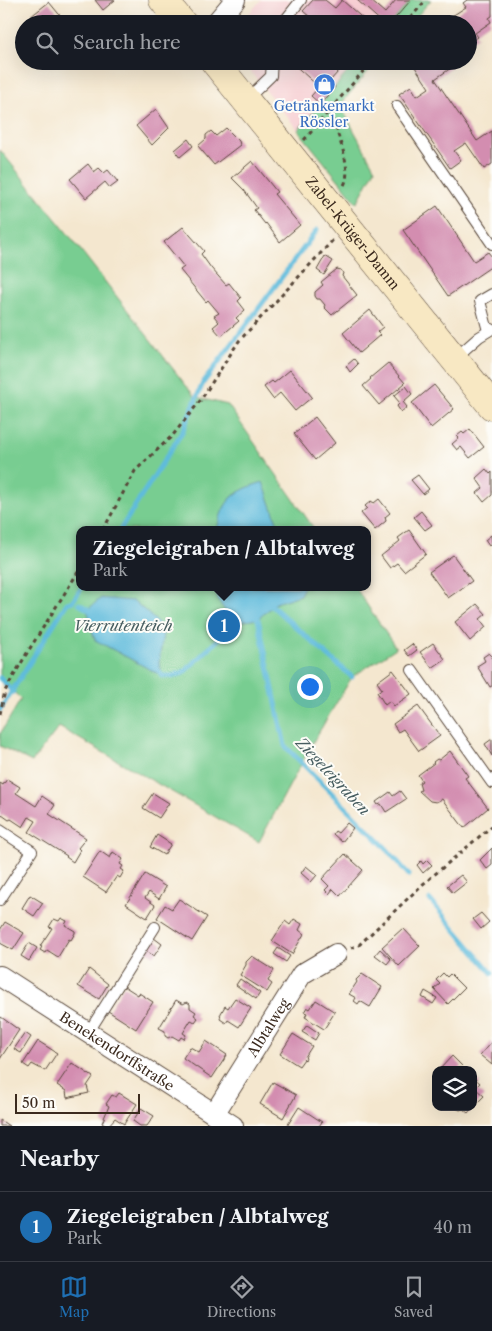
<!DOCTYPE html>
<html lang="en">
<head>
<meta charset="utf-8">
<style>
  body { margin:0; font-family:"Libre Caslon Text",serif; background:#20242c; color:#f1f3f6 }
  .controls { position:absolute; right:15px; bottom:15px; display:grid; overflow:hidden; border-radius:10px; box-shadow:0 5px 20px #0002 }
  .controls button { width:45px; height:45px; display:grid; place-items:center; padding:0; border:0; border-bottom:1px solid #363941; background:#171b24; color:#f1f3f6; font:25px sans-serif }
  .scale { position:absolute; left:15px; bottom:12px; width:125px; box-sizing:border-box; padding-left:5px; border:2px solid #3b2a1e; border-top:0; font-size:14px; line-height:18px; white-space:nowrap; color:#3b2a1e; -webkit-text-stroke:4px #fdfcf7; paint-order:stroke }
  .you { position:absolute; left:309px; top:686px; width:18px; height:18px; margin:-12px; border:4px solid #fff; border-radius:50%; background:#1a73e8; box-shadow:0 0 0 8px #1a73e833 }
  .badge { display:grid; place-items:center; width:32px; height:32px; border-radius:50%; background:#1f6fb2; color:#fff; font-size:16px; font-weight:700 }
  .pin { position:absolute; translate:-50% -50%; border:2px solid #fff; box-shadow:0 1px 5px #0006 }
  .popup { position:absolute; left:76px; top:526px; width:295px; height:65px; box-sizing:border-box; display:grid; place-content:center; border-radius:10px; background:#171b24; filter:drop-shadow(0 1px 4px #0005); font-size:16px; white-space:nowrap; color:#9ea1a6 }
  .popup b { font-size:19px; color:#f1f3f6 }
  .popup::after { content:''; position:absolute; left:50%; top:100%; margin-left:-10px; border:10px solid transparent; border-top-color:#171b24 }
  .list { margin:0; padding:0; list-style:none }
  h2 { display:flex; justify-content:space-between; align-items:center; height:65px; margin:0; padding:0 20px; font-size:21px }
  h2 small { font-size:16px; font-weight:400; color:#9ea1a6 }
  .list li { display:grid; grid-template-columns:32px 1fr auto; gap:15px; align-items:center; box-sizing:border-box; height:70px; padding:0 20px; border-top:1px solid #363941 }
  .list b { display:block; font-size:19px; white-space:nowrap }
  .list p { margin:0; font-size:16px; white-space:nowrap; color:#9ea1a6 }
  .list em { font-size:16px; font-style:normal; color:#9ea1a6 }
  .icon { flex:none; width:28px; height:28px; fill:none; stroke:currentColor; stroke-width:2; stroke-linecap:round; stroke-linejoin:round }
  .map { position:relative; flex:none; width:492px; height:1126px; overflow:hidden }
  .search { position:absolute; background:#171b24; box-shadow:0 5px 20px #0002; left:15px; right:15px; top:15px; height:55px; display:flex; align-items:center; gap:12px; box-sizing:border-box; padding:0 18px; border-radius:28px; color:#9ea1a6; font-size:19px }
  .sheet { height:135px; background:#171b24 }
  nav { display:flex; justify-content:space-around; align-items:center; box-sizing:border-box; height:70px; border-top:1px solid #363941; background:#171b24; font-size:14px; color:#9ea1a6 }
  nav a { display:grid; justify-items:center; gap:2px }
  nav .on { color:#1f6fb2 }
  .map>svg:first-child { display:block }
</style>
</head>
<body>
<div class="map">
<svg width="492" height="1126" viewBox="0 0 492 1126">
  <rect width="100%" height="100%" fill="#fdfcf7"/>
  <filter id="ink" filterUnits="userSpaceOnUse"><feTurbulence type="fractalNoise" baseFrequency=".02" numOctaves="2"/><feDisplacementMap in="SourceGraphic" scale="10" xChannelSelector="R" yChannelSelector="G"/><feConvolveMatrix kernelMatrix="1 2 1 2 8 2 1 2 1" color-interpolation-filters="sRGB"/></filter>
  <filter id="wash" filterUnits="userSpaceOnUse"><feTurbulence type="fractalNoise" baseFrequency=".0096" numOctaves="4" result="noise"/><feDisplacementMap in="SourceGraphic" scale="20" xChannelSelector="R" yChannelSelector="G"/><feGaussianBlur stdDeviation="1.12" result="paint"/><feColorMatrix in="noise" values="0 0 0 0 0 0 0 0 0 0 0 0 0 0 0 0 0 1.4 0 .05"/><feComposite in="paint" operator="in"/></filter>
  <g filter="url(#wash)">
    <rect width="100%" height="100%" fill="#f4e7cf"/>
    <g fill="#f7cfd3">
      <path d="M261 0H357L384 24H240Z"/>
      <path d="M242 61H357L298 130Z"/>
    </g>
    <g fill="#78cd91" stroke="#5a7c58">
      <path d="M411 0H431L410 24H390Z"/>
      <path d="M357 61H377L340 105 375 169 357 203 298 130Z"/>
      <path d="M0 150 72 239 195 397 228 405 315 530H80V587H355L396 648 352 677 313 742 259 842 59 727 32 762 0 746V734L21 699 0 679Z"/>
    </g>
    <g fill="#5ebbdc" stroke="#4c727d">
      <path d="M263 482 280 530H217C223 499 234 491 263 482Z"/>
      <path d="M215 587H304L300 595 276 603 258 619 234 623 218 601Z"/>
      <path d="M101 598 134 601 164 628 159 663 162 676 95 640C91 630 91 620 87 610Z"/>
    </g>
    <g fill="none" stroke-linecap="round" stroke-linejoin="round">
      <g stroke="#5ebbdc" stroke-width="5">
        <path d="M120 530 182 432 203 383 317 230"/>
        <path d="M79 604 93 612"/>
        <path d="M266 606H272L352 677"/>
        <path d="M254 615 258 619 285 746 385 847 409 875"/>
        <path d="M160 672 162 676H173L183 673 240 619"/>
        <path d="M0 678 13 692"/>
        <path d="M0 710 67 603 73 601 82 587"/>
        <path d="M430 900 492 973"/>
      </g>
    </g>
    <g id="blocks">
      <g fill="#d38db0">
        <path d="M95 0H115L103 10Z"/>
        <path d="M313 0H325L335 8 342 0 369 24H318L303 11Z"/>
        <path d="M357 0H370L385 13 396 0H411L390 24H384Z"/>
        <path d="M467 0H492V16L489 18 491 22 475 33 478 37 468 44V24H444L443 22 466 7 463 3Z"/>
        <path d="M49 2 67 24H35L30 17Z"/>
        <path d="M290 61H348L329 82 335 87 320 104 311 96 319 87Z"/>
        <path d="M411 61H452L448 64 451 68 435 79 477 141 492 131V164L484 169 466 143 454 151 461 160 450 168 399 94 411 86 417 96 429 88Z"/>
        <path d="M156 109 169 128 152 145 136 126Z"/>
        <path d="M226 128 239 141 240 145 214 165 198 146 206 139V135L211 131 216 136Z"/>
        <path d="M188 139 193 146 180 157 175 150Z"/>
        <path d="M252 161 277 192 274 194 300 225 280 242 266 223 265 224 254 210 257 208 244 190 232 178Z"/>
        <path d="M88 164 94 172 99 168 104 173 108 170 118 182 110 188 105 182 86 198 70 179Z"/>
        <path d="M437 206 474 261 488 252 492 257V266L448 296 403 230Z"/>
        <path d="M183 227 204 251 201 254 211 268 226 285 229 283 241 298 238 301 245 310 236 318 239 321 221 336 213 327 219 322 214 316 219 313 208 300 206 302 180 270 184 267 164 242Z"/>
        <path d="M325 256 333 261 324 275 317 270Z"/>
        <path d="M337 269 341 270 343 273 342 276 357 295 332 315 324 307 325 305 320 299H317L315 296V292L323 285 321 282Z"/>
        <path d="M370 310 383 327 377 332 380 335 359 353 343 333Z"/>
        <path d="M354 359 358 364 350 372 346 366Z"/>
        <path d="M388 363 405 383 379 405 363 386 371 379 370 378Z"/>
        <path d="M290 370 312 397 295 411 280 393 273 399 264 387 272 381 274 383Z"/>
        <path d="M434 385 454 409 431 428 412 403Z"/>
        <path d="M406 386 412 394 403 402 407 407 401 412 397 406 400 403 394 396Z"/>
        <path d="M315 417 335 443 315 460 294 434Z"/>
        <path d="M470 429 484 447 470 458 461 447 457 450 452 444 459 438 457 436 462 432 464 434Z"/>
        <path d="M486 469 490 474 492 472V495L484 502 477 493 483 488 476 478Z"/>
        <path d="M418 475 429 489 423 494 411 480Z"/>
        <path d="M379 499 390 513 385 517 386 521 375 530 361 513 367 508 365 506 371 501 374 503Z"/>
        <path d="M421 511 432 525 425 530 414 517Z"/>
        <path d="M409 530 426 554 404 571 397 563 390 568 381 556 400 541 398 538Z"/>
        <path d="M491 535 492 543 489 546 485 540Z"/>
        <path d="M453 555 472 581 448 598 429 572Z"/>
        <path d="M477 604 486 614 480 619 486 627 470 641 455 622Z"/>
        <path d="M433 643 445 659 432 668 420 652Z"/>
        <path d="M412 644 417 650 409 656 404 650Z"/>
        <path d="M489 653 492 656V686L490 687 477 666 485 661 483 657Z"/>
        <path d="M393 670 411 694 394 706 390 701 385 705 377 692 382 689 377 682Z"/>
        <path d="M418 706 440 736 419 751 403 729 398 732 393 724Z"/>
        <path d="M492 739V756L485 744Z"/>
        <path d="M450 751 468 776 465 778 488 808 464 828 442 799 436 802 430 801 419 791 421 790 419 783 422 781 418 775 434 763 433 762 437 759 439 760Z"/>
        <path d="M7 779 20 787 16 793 36 806 42 796 55 805 49 814 86 838 78 848 80 850 73 862 66 857 67 856 29 832 36 821 29 817 23 827 11 819 9 820 2 815 0 818V783L3 785Z"/>
        <path d="M400 791 406 799 386 812 381 804 378 805 376 802 390 792 393 796Z"/>
        <path d="M153 793 169 803 159 818 143 808Z"/>
        <path d="M347 823 353 828 342 842 333 834 335 831 338 833Z"/>
        <path d="M157 835 171 844 164 855 150 847Z"/>
        <path d="M492 848V865L487 869 480 860Z"/>
        <path d="M100 851 110 858 113 852 123 859 120 864 123 866 121 869 124 871 120 878 117 876 106 892 83 877Z"/>
        <path d="M345 854 363 870 340 896 333 889 329 894 325 890 329 886 322 879Z"/>
        <path d="M427 860 432 865 423 873 417 865 421 861 423 864Z"/>
        <path d="M306 866 317 875 311 882 301 873Z"/>
        <path d="M145 874 166 887 159 899 149 892 145 898 155 905 147 918 126 904Z"/>
        <path d="M461 875 467 882 453 893 447 886Z"/>
        <path d="M30 895 43 903 34 916 22 908Z"/>
        <path d="M179 899 207 917 192 941 157 918 165 905 172 909Z"/>
        <path d="M481 913 489 922 481 929 473 919Z"/>
        <path d="M61 918 67 921 65 925 75 931V933L71 940 69 939 58 957 47 950 45 953 40 950 42 947 40 946 52 928 49 927 54 919 59 921Z"/>
        <path d="M294 919 302 924 299 930 304 934 292 954 272 941 285 921 290 925Z"/>
        <path d="M5 922 24 933 13 950 0 943V930Z"/>
        <path d="M403 928 420 946 399 966 382 947Z"/>
        <path d="M154 938 162 944 154 956 146 951Z"/>
        <path d="M29 943 37 948 29 961 21 956Z"/>
        <path d="M278 948 290 956 286 962 274 954Z"/>
        <path d="M380 949 391 959 387 964 375 955Z"/>
        <path d="M252 956 274 970 268 981 272 984 267 992 240 975 246 965V962Z"/>
        <path d="M89 969 108 984 99 999 78 986Z"/>
        <path d="M443 973 447 977 450 974 464 988 448 1004 434 989 440 984 436 980Z"/>
        <path d="M362 974 382 987 370 1007 360 1001 358 1004 354 1001 356 998 349 994 357 982 356 980Z"/>
        <path d="M240 979 260 993 256 999 236 985Z"/>
        <path d="M124 986 138 995 139 993 153 1002 136 1029 108 1011Z"/>
        <path d="M425 991 437 998 433 1004 422 997Z"/>
        <path d="M235 998 251 1008 239 1027 228 1020 226 1023 220 1019 221 1016 220 1015 225 1006 228 1008Z"/>
        <path d="M176 1000 183 1004 187 1002 190 1004V1008L196 1012 194 1015 198 1018 195 1022 191 1020 183 1033 186 1035 184 1039 181 1037 179 1040 172 1036 168 1038 165 1036V1031L159 1028Z"/>
        <path d="M316 1000 335 1012 324 1029 305 1017 307 1013 304 1012 307 1007 310 1009Z"/>
        <path d="M1 1017 19 1030 0 1059V1019Z"/>
        <path d="M307 1025 319 1033 315 1040 302 1032Z"/>
        <path d="M25 1033 31 1037 21 1053 14 1049Z"/>
        <path d="M293 1034 312 1046 305 1057 306 1058 305 1060 304 1059 299 1066 280 1054Z"/>
        <path d="M38 1041 57 1053 45 1071 32 1064 29 1068 23 1064Z"/>
        <path d="M206 1041 227 1055 212 1078 183 1058 190 1047 199 1052Z"/>
        <path d="M492 1041V1065L480 1055Z"/>
        <path d="M452 1056 462 1066 458 1070H439Z"/>
        <path d="M72 1063 93 1077 87 1086 89 1093 67 1098 66 1091 57 1085Z"/>
        <path d="M473 1077 480 1083 475 1088 484 1096 473 1107Z"/>
        <path d="M273 1082 296 1095 283 1118 260 1104Z"/>
        <path d="M119 1093 137 1104 124 1124 115 1118 108 1126H106L102 1123 109 1106 106 1104 112 1095 116 1097Z"/>
        <path d="M299 1107 322 1122 319 1126H287Z"/>
        <path d="M454 1107H473L468 1113 463 1109 460 1110Z"/>
        <path d="M141 1108 154 1116 147 1126H140L133 1121Z"/>
        <path d="M0 1120 9 1126H0Z"/>
      </g>
    </g>
  </g>
  <g filter="url(#ink)">
    <use href="#blocks" fill-opacity="0" stroke="#574639" stroke-width="1"/>
    <g fill="none" stroke-linecap="round" stroke-linejoin="round">
      <defs>
        <g id="lane">
          <path d="M282 24 301 0"/>
          <path d="M246 100 271 76 272 61"/>
          <path d="M397 106 492 244"/>
          <path d="M488 331 480 301 492 294"/>
          <path d="M454 359 479 337 492 329"/>
          <path d="M412 670 492 783"/>
          <path d="M0 830 32 851 0 900"/>
          <path d="M88 1033 155 927"/>
        </g>
        <g id="street">
          <path d="M215 24 235 0"/>
          <path id="s1" d="M0 976 233 1126"/>
          <path id="s2" d="M214 1114 302 974 336 954"/>
        </g>
        <g id="secondary">
          <path d="M163 0 183 24"/>
          <path id="s3" d="M214 61 492 406"/>
        </g>
      </defs>
      <use href="#lane" stroke="#574639" stroke-width="12"/>
      <use href="#street" stroke="#574639" stroke-width="22"/>
      <use href="#secondary" stroke="#574639" stroke-width="29"/>
      <g stroke="#574639" stroke-width="3" stroke-dasharray="4 4" stroke-linecap="butt">
        <path d="M405 24 426 0"/>
        <path d="M330 112C335 129 356 173 342 188"/>
        <path d="M304 140 372 61"/>
        <path d="M103 530 135 471 173 435 200 401 239 341 333 240"/>
        <path d="M0 714 5 691 27 653 80 569"/>
        <path d="M351 948 359 945 422 885 492 826"/>
      </g>
      <use href="#lane" stroke="#fff" stroke-width="10"/>
      <use href="#street" stroke="#fff" stroke-width="20"/>
      <use href="#secondary" stroke="#f8e8c3" stroke-width="28"/>
    </g>
  </g>
  <defs>
    <symbol id="shop-disc" viewBox="-11 -11 22 22"><circle r="9.5" fill="#3f7fe0" stroke="#fdfcf7"/><path d="M-5-2.5h2.3a2.7 3.5 0 0 1 5.4 0H5L5.5 6h-11ZM-1.5-2.5h3a1.5 2.3 0 0 0-3 0Z" fill="#fff"/></symbol>
  </defs>
  <g fill-rule="evenodd">
    <use href="#shop-disc" x="312" y="72" width="25" height="25"/>
  </g>
  <g text-anchor="middle" dominant-baseline="central" stroke-width="4" stroke-linejoin="round" paint-order="stroke">
    <g font-size="14" fill="#366cbe" stroke="#fdfcf7">
      <text x="324" y="106">Getränkemarkt<tspan x="324" dy="16">Rössler</tspan></text>
    </g>
    <g font-size="14" fill="#3b2a1e" stroke="#fdfcf7">
      <text stroke="none"><textPath href="#s3" startOffset="221">Zabel-Krüger-Damm</textPath></text>
      <text stroke="none"><textPath href="#s2" startOffset="102">Albtalweg</textPath></text>
      <text stroke="none"><textPath href="#s1" startOffset="139">Benekendorffstraße</textPath></text>
    </g>
    <g font-size="15" font-style="italic" fill="#475d60" stroke="#fdfcf7">
      <text x="123" y="625">Vierrutenteich</text>
      <text transform="translate(333 776) rotate(47)">Ziegeleigraben</text>
    </g>
  </g>
</svg>
<div class="controls">
<button><svg class="icon" aria-label="layers" viewBox="0 0 24 24"><path d="M12 4l9 5-9 5-9-5zM3 14l9 5 9-5"/></svg></button>
</div>
<div class="scale">50 m</div>
<div class="you"></div>
<div class="pin badge" style="left:224px;top:626px">1</div>
<div class="popup"><b>Ziegeleigraben / Albtalweg</b>Park</div>
<div class="search"><svg class="icon" aria-label="search" viewBox="0 0 24 24"><circle cx="10" cy="10" r="6"/><path d="M15 15l6 6"/></svg>Search here</div>
</div>
<section class="sheet">
<h2>Nearby<small></small></h2>
<ul class="list">
<li><span class="badge">1</span><div><b>Ziegeleigraben / Albtalweg</b><p>Park</p></div><em>40 m</em></li>
</ul>
</section>
<nav>
<a class="on"><svg class="icon" aria-label="map" viewBox="0 0 24 24"><path d="M3 6l6-2 6 2 6-2v14l-6 2-6-2-6 2zM9 4v14M15 6v14"/></svg>Map</a>
<a><svg class="icon" aria-label="directions" viewBox="0 0 24 24"><path d="M12 3l9 9-9 9-9-9zM9 14v-3h6M13 9l2 2-2 2"/></svg>Directions</a>
<a><svg class="icon" aria-label="saved" viewBox="0 0 24 24"><path d="M7 4h10v16l-5-4-5 4z"/></svg>Saved</a>
</nav>
</body>
</html>
